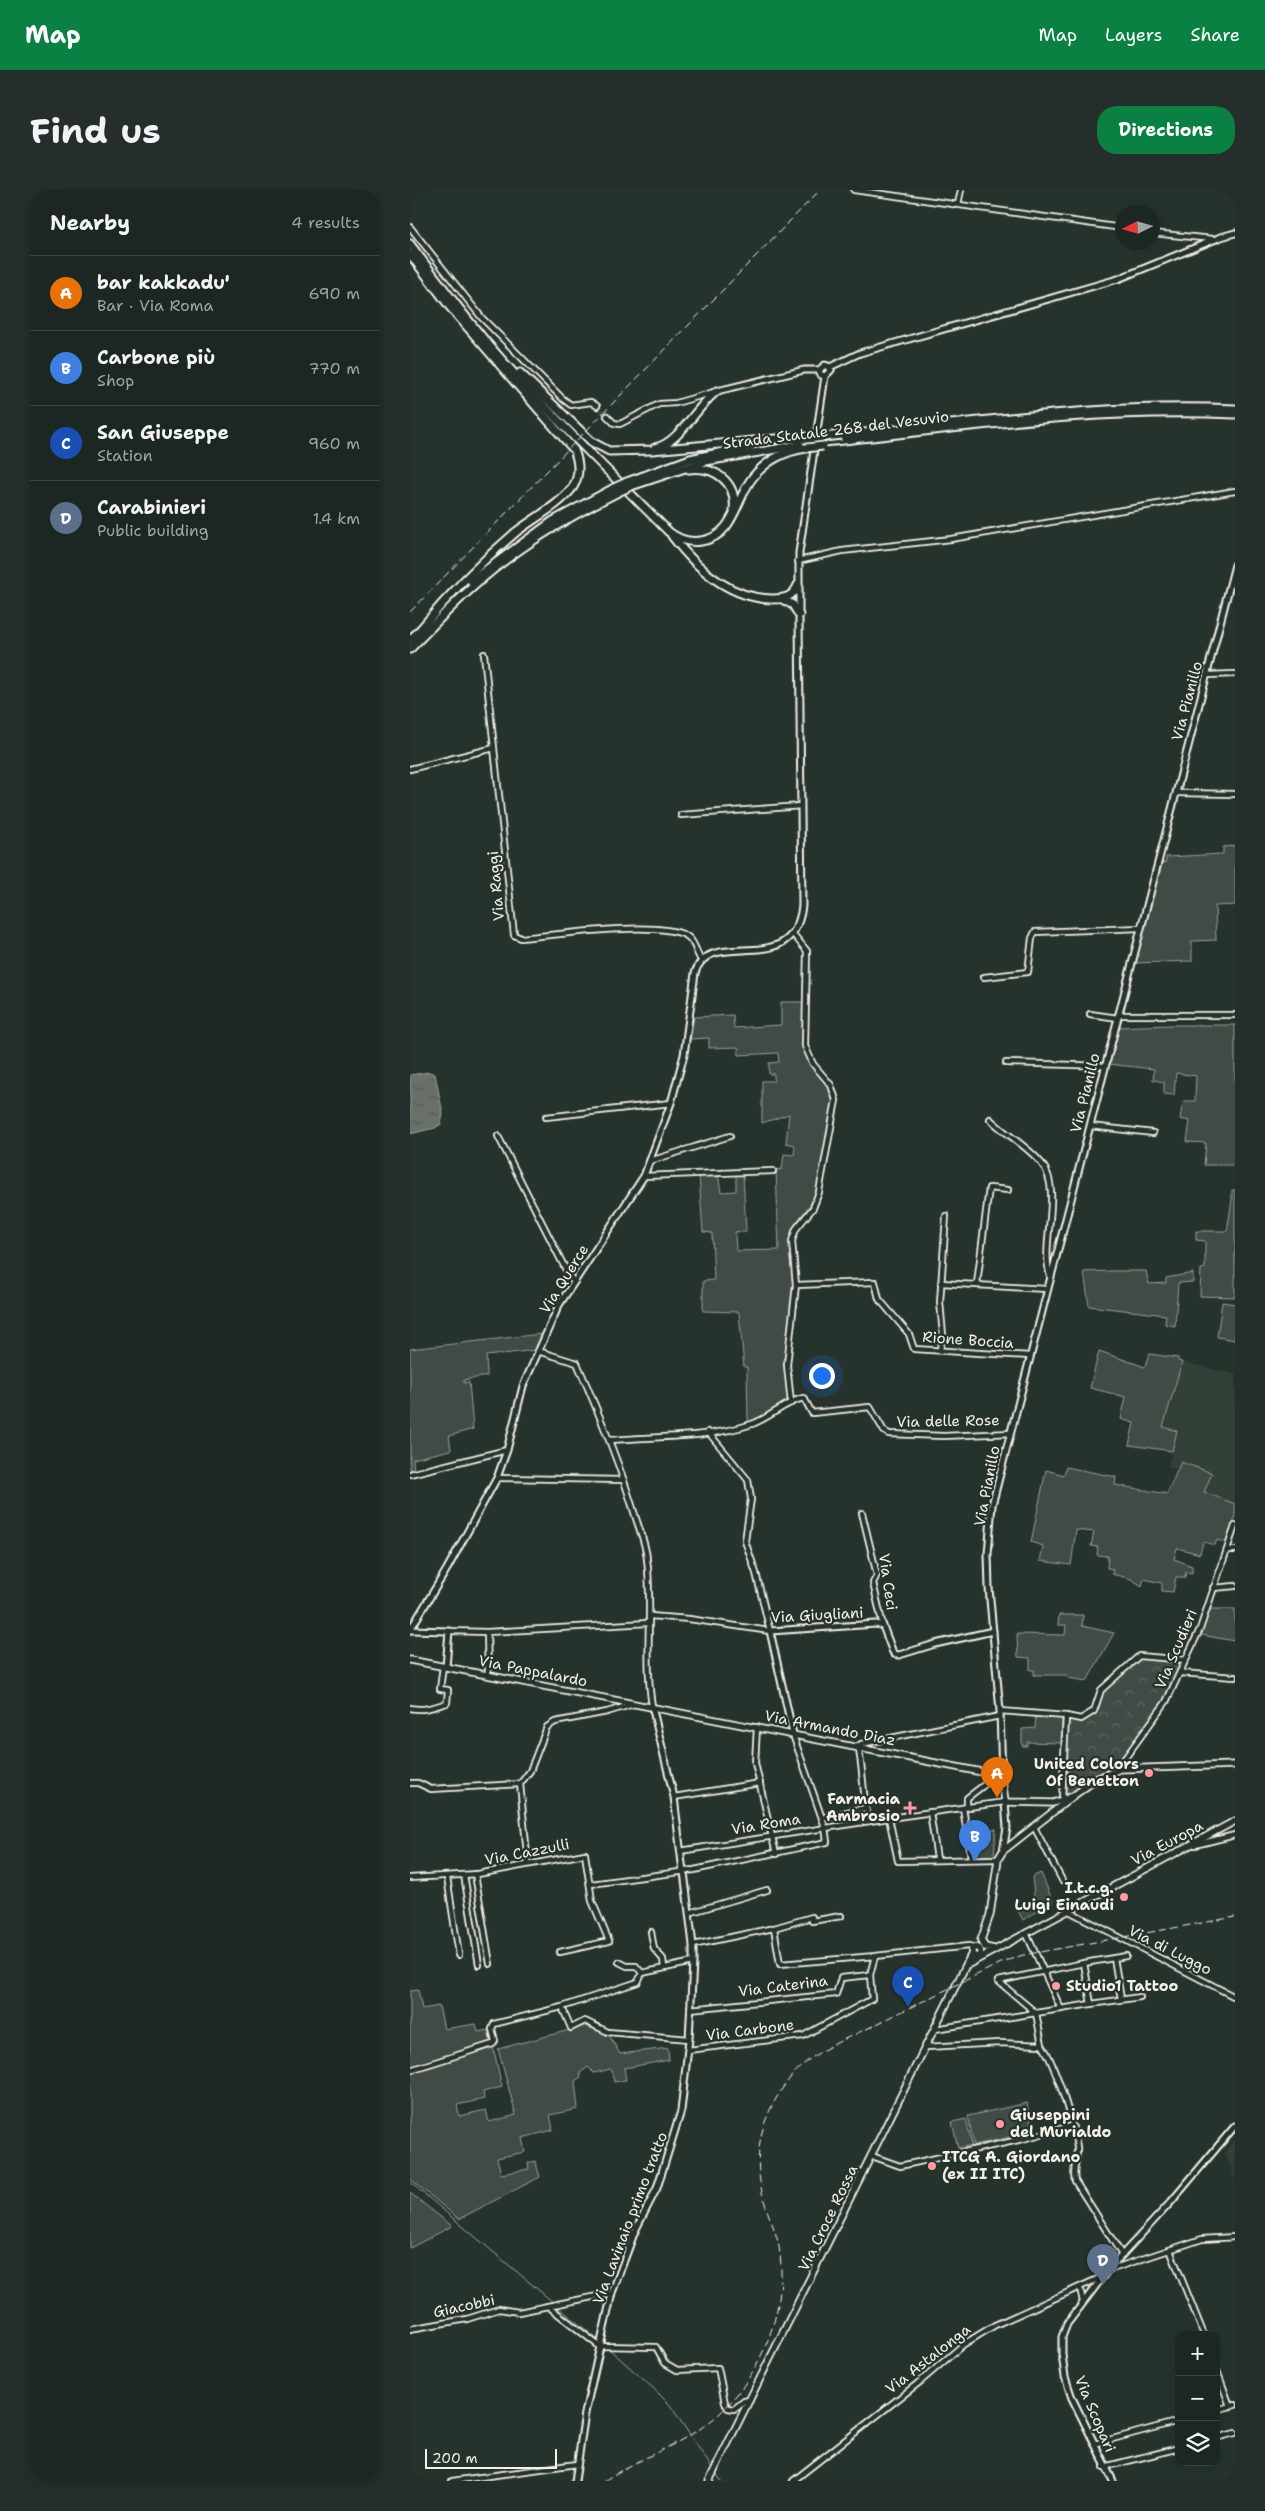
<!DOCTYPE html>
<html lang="en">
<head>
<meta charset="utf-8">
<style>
  body { margin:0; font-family:"Shantell Sans",sans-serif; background:#252e2a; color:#f1f3f6 }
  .controls { position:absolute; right:15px; bottom:15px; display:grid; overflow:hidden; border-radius:10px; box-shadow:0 2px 12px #0003 }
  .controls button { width:45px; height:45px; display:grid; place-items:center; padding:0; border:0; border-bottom:1px solid #3a4340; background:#1c2622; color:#f1f3f6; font:25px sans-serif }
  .compass { position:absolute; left:705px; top:15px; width:45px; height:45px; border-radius:50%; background:#1c2622; box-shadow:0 2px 12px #0003; rotate:265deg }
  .scale { position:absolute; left:15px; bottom:12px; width:132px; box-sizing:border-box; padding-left:5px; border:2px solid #f4f1e8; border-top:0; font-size:14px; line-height:18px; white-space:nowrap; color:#f4f1e8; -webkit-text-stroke:4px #26332d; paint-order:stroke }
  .you { position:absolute; left:411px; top:1185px; width:18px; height:18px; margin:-12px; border:4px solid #fff; border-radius:50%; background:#1a73e8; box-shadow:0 0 0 8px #1a73e833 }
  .badge { display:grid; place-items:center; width:32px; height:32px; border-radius:50%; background:#0b8043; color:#fff; font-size:16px; font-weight:700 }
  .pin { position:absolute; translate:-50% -41px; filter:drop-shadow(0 1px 2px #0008) }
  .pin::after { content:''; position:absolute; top:26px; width:18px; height:15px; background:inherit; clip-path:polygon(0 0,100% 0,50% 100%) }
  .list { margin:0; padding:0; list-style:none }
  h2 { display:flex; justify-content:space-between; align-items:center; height:65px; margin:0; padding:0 20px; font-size:21px }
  h2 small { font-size:16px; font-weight:400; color:#a0a5a5 }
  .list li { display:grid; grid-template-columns:32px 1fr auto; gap:15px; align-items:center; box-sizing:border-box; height:75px; padding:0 20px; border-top:1px solid #3a4340 }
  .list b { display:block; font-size:19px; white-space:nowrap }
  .list p { margin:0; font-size:16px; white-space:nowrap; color:#a0a5a5 }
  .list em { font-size:16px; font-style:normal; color:#a0a5a5 }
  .icon { flex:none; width:28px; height:28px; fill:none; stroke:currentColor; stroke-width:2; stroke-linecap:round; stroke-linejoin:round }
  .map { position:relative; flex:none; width:825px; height:2291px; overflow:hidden; border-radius:20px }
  header { display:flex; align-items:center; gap:30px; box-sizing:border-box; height:70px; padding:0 25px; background:#0b8043; color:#fff }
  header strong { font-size:24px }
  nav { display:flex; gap:28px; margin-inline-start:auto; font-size:18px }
  .intro { display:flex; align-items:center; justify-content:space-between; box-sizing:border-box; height:120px; padding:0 30px }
  h1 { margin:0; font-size:35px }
  .button { padding:12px 22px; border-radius:20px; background:#0b8043; color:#fff; font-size:18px; font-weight:700 }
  main { display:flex; gap:30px; padding:0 30px }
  aside { flex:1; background:#1c2622; border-radius:20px; box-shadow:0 2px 12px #0003 }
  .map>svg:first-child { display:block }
</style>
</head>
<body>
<header>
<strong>Map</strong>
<nav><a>Map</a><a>Layers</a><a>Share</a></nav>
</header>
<div class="intro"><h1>Find us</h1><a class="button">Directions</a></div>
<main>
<aside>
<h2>Nearby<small>4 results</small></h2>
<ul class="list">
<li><span class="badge" style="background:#e8710a">A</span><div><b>bar kakkadu'</b><p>Bar · Via Roma</p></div><em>690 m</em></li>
<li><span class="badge" style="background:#3f7fe0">B</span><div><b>Carbone più</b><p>Shop</p></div><em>770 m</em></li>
<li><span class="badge" style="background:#1a4fb4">C</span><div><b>San Giuseppe</b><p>Station</p></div><em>960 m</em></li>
<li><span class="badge" style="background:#5c6f8a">D</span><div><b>Carabinieri</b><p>Public building</p></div><em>1.4 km</em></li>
</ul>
</aside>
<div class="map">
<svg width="825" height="2291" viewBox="0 0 825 2291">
  <defs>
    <pattern id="park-crowns" width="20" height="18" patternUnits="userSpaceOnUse" patternTransform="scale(1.25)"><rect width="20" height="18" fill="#414b45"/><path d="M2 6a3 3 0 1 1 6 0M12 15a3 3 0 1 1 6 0" fill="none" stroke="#5d6560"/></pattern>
    <pattern id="water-ripples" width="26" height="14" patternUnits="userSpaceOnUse" patternTransform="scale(1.25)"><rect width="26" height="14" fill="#676f68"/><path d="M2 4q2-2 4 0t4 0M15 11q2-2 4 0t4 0" fill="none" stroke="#565a55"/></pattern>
  </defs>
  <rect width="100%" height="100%" fill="#26332d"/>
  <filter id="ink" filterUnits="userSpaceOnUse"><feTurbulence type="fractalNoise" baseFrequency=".02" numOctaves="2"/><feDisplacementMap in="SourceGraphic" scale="10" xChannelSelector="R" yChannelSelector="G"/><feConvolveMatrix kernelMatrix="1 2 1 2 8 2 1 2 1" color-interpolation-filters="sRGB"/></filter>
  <g filter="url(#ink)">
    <g fill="#333f39">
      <path d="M772 1172 825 1184V1314L794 1302 802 1283 771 1273 768 1279 758 1277 767 1241 753 1238Z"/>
      <path d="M825 1949V1992L821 1976 814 1963Z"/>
    </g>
    <g fill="#414b45" stroke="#9a9e96">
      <path d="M825 656V715L805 716 806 750 782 751V771L725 773 751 673 756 672V667L813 664V657Z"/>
      <path d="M371 812H393L394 862 397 869 421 900 423 917 408 996 402 1012 385 1034 380 1049 384 1091 375 1175 378 1210 354 1225 338 1232 337 1177H334L329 1122 293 1121V1091L304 1090 302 1043 293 1042 289 985 308 984 311 1002 326 1001V985L333 984 336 1041 325 1042 326 1061 369 1060 366 980 372 979 374 964 384 965 385 955 376 953 379 924 352 933V891H364V884H359V873L369 872 368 863 329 865 328 857 299 858V848L280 849 284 827 323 825 324 838 371 835Z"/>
      <path d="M760 835H825V975H794L796 953 777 952 780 931 770 929 773 911H785L786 886 766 883 764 905 754 904V892L743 890 744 879 698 874 708 837Z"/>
      <path d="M822 1000H825V1107L790 1106 791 1079 795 1078V1051L786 1050V1041H817L822 1010Z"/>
      <path d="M701 1081H736L739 1094 756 1093V1088L783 1083V1092L768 1093 765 1136 755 1134 756 1125 679 1116 674 1082Z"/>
      <path d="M812 1112 825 1114V1154V1150L807 1147Z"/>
      <path d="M131 1144H133L126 1160 76 1166 77 1186 54 1190V1193L59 1192 63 1239 39 1246 41 1260 3 1269 4 1281 0 1282V1159Z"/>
      <path d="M689 1161 735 1177 739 1164 768 1168V1171L772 1172 753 1237 767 1241 762 1261 719 1255 724 1233 711 1229 716 1207 680 1198Z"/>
      <path d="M771 1272 802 1283 794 1302 825 1314V1328L817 1353 807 1350 805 1355 793 1352 790 1364 767 1358 764 1369 782 1376V1383L776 1382 775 1387H766L763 1402 752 1401V1393L734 1389 732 1396 721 1389 702 1384 703 1379 697 1378 698 1366 687 1365 688 1357 681 1356 684 1342 666 1340 661 1375 630 1371 633 1356 621 1352 636 1280 654 1285 656 1277 706 1287 705 1295 757 1304Z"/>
      <path d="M800 1419H825V1451L791 1445Z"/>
      <path d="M649 1425H673L672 1436 704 1443 677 1491 658 1488 657 1485H624V1480H620V1468L608 1467 607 1444 655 1445 656 1435H648Z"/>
      <path d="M626 1525 652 1528 651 1553 617 1552V1556H612V1539L625 1538Z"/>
      <path d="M631 1683 643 1712 613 1730 606 1717 612 1714 614 1719 625 1714 622 1687Z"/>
      <path d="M8 1800 12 1819 29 1816 34 1839 66 1834 68 1842 78 1840 81 1853 0 1877V1801Z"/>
      <path d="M175 1836 199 1845 210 1864 258 1858 259 1870 214 1878 216 1890 204 1892 201 1879 184 1883 178 1877 170 1883 171 1887 165 1891 168 1919 140 1925 143 1940 112 1948 115 1962 87 1968 91 1984 119 1979 118 1973 125 1971 130 1987 49 2029 0 1989V1882L83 1856 92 1897 73 1902 74 1909 47 1915 49 1926 76 1920 79 1932 106 1925 88 1859Z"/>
      <path d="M617 1913 623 1942 564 1955 558 1926Z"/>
      <path d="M556 1929 562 1955 548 1958 542 1932Z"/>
      <path d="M0 2003 42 2036 0 2058Z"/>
    </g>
    <g fill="url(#park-crowns)" stroke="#9a9e96">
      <path d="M729 1468 773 1472 755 1511 705 1579 654 1607 657 1529 671 1531 686 1522 693 1501Z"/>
      <path d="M586 1639 584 1666H564L559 1640Z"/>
    </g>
    <path fill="url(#water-ripples)" stroke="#9fa39b" d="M19 882 25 884 33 924 31 934 25 938 0 944V885Z"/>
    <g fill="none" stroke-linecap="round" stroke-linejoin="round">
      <g stroke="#9fa39b" stroke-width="1">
        <path d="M0 1992 144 2113"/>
        <path d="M147 2116 187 2149"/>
        <path d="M198 2158 244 2199 260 2215 302 2278"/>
        <path d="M306 2283 311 2291"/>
      </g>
      <path stroke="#455049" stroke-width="4.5" stroke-dasharray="4.5 2" stroke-linecap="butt" d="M187 216 197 226"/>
      <defs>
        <g id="minor">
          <path d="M444 0 712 38"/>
          <path d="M548 14 551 0"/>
          <path d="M0 37 72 128 153 209 161 215 181 212 187 216"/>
          <path d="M742 43 803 49"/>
          <path d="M197 226 204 233 210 234 249 214 266 213 304 202"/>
          <path d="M388 371 432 361 541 349 825 301"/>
          <path d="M74 464 84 558"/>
          <path d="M798 485 825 484"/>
          <path d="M0 579 84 558 104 745 111 748C143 745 254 729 278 747 285 752 286 763 291 770"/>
          <path d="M767 603 825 604"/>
          <path d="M271 625 391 616"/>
          <path d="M574 787 618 782 622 748 625 742 731 738"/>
          <path d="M680 824 708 828"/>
          <path d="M708 825H825"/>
          <path d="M596 873 695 876"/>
          <path d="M136 927 261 913"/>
          <path d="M580 929C596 945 618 956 632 974 653 1000 630 1053 640 1086"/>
          <path d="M680 936 743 943"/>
          <path d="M88 946 158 1084 164 1092"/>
          <path d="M240 971 320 946"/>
          <path d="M234 986 363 981"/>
          <path d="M531 1093 637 1099"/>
          <path d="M567 1094 579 998 598 1000"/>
          <path d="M386 1095 465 1092 469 1109 499 1144 504 1159 620 1166"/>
          <path d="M530 1159 533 1145 530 1112 536 1026"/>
          <path d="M128 1161 167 1173C189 1223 209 1272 225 1325 229 1339 236 1354 237 1369 243 1418 234 1467 242 1516"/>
          <path d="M381 1213 377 1175 386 1095 382 1051 386 1039 403 1018 409 1002 426 910 421 895 403 874 395 856 397 761 383 744"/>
          <path d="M201 1250C247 1246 297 1249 342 1234 360 1228 376 1211 394 1208L402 1223 460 1217 474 1241 479 1244 534 1246 601 1243"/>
          <path d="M0 1284 97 1260"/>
          <path d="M87 1288 214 1290"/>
          <path d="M452 1323 467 1385 463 1393 473 1436"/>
          <path d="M817 1360H825"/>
          <path d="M803 1398 825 1396"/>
          <path d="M240 1426 279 1429 360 1441 346 1383 335 1351 341 1309 338 1290 298 1242"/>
          <path d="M39 1441 77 1442 238 1433"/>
          <path d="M77 1442 78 1485"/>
          <path d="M770 1483 825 1487"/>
          <path d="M0 1518C14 1521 24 1517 37 1513L38 1500 30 1499 33 1476"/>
          <path d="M590 1521 656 1526"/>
          <path d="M347 1537 345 1573 366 1664"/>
          <path d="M707 1579 756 1512 790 1439 825 1336"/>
          <path d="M0 1593H8L21 1599 110 1594"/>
          <path d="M264 1607 350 1593"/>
          <path d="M652 1610 656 1526 671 1529 684 1521 691 1500 729 1466 776 1470"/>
          <path d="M557 1617V1608L587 1585"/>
          <path d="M553 1618 561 1668"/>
          <path d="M520 1622 527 1669"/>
          <path d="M412 1628 455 1618"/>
          <path d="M479 1628 488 1671 588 1669"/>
          <path d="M459 1631C452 1607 454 1581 448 1556L451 1554 590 1526"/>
          <path d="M624 1637 652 1690"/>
          <path d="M785 1655 825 1645"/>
          <path d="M270 1661 479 1628 595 1612"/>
          <path d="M118 1674 110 1594 120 1581 137 1537 145 1532 197 1522 224 1514"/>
          <path d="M65 1684 80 1774"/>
          <path d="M54 1685 69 1775"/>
          <path d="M37 1687 49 1765"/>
          <path d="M0 1688 68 1684 175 1664 182 1711 199 1751 150 1762"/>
          <path d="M181 1694 284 1680 417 1652 415 1637 383 1545"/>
          <path d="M657 1720 825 1807"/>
          <path d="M279 1723 357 1700"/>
          <path d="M364 1738 370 1774 465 1766"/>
          <path d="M241 1742 244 1759 253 1769 254 1778"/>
          <path d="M616 1743 651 1819"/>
          <path d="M283 1755 364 1738 402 1727V1731L431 1726"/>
          <path d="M704 1768 716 1766"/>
          <path d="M209 1772 217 1776H226L232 1783 283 1772"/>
          <path d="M674 1773 681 1814 626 1823 588 1791Z"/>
          <path d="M674 1773 704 1768 711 1809"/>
          <path d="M232 1783 228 1792 152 1817 161 1838 175 1831 198 1842 279 1849"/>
          <path d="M681 1814 730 1807"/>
          <path d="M280 1819 426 1804 431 1788 460 1785"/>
          <path d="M525 1839 626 1823 632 1855"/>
          <path d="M516 1857 590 1853 632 1855C645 1873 663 1933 667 1957 668 1968 662 1978 665 1991L712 2065"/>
          <path d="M278 1860 393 1846 462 1809 460 1785 465 1766 559 1756 566 1758"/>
          <path d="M0 1880 83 1854 85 1851 82 1839 84 1834 152 1817"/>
          <path d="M462 1966 490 1976 613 1949 661 1936"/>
          <path d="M760 2060 794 2145"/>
          <path d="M699 2080 792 2049 825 2047"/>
          <path d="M670 2098 673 2112"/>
          <path d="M138 2116 202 2103"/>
          <path d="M0 2139 57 2129 89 2119 109 2122 138 2116 189 2156 246 2157 255 2173 267 2180 308 2178 315 2213 318 2218 324 2219 334 2211 340 2210"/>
          <path d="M806 2178 820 2216"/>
          <path d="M806 2220 825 2215"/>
          <path d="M806 2248 825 2243"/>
          <path d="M684 2254 769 2231"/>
          <path d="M694 2277 769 2258"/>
          <path d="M42 2291 167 2274"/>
          <path d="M383 2291 511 2191 554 2154 585 2135 692 2087"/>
        </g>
        <g id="tertiary">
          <path d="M420 177 450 163 708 89 811 47 825 43"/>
          <path d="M307 201 394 180H409L415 175 418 176 421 180 415 186 411 185 409 180"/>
          <path d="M389 424V363L415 186"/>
          <path d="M0 1440 37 1379 87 1288 97 1260 113 1196 149 1115 234 986 261 913 274 865 285 783C300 734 383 792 392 716L389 429"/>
          <path d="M0 1440 39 1441 36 1477"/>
          <path d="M242 1516 264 1607 273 1682"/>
          <path d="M383 1544 360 1441 466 1434 473 1436 482 1460 484 1464 489 1465 525 1454 583 1441"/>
          <path d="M592 1587 590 1521 579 1398 578 1364 582 1315 825 375"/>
          <path d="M593 1661 597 1638 595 1612"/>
          <path d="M165 2291 175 2223 202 2103 225 2041 247 1998 271 1921 279 1849 283 1772V1755L274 1682"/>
          <path d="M703 2291 662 2208 655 2187 652 2164V2147L657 2134 698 2080 761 2012 825 1936"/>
        </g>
        <g id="secondary">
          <path d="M0 1470 587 1585 592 1587 595 1612 643 1613 663 1606 688 1588 710 1579 825 1575"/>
          <circle cx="566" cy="1762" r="4.5"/>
          <path d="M584 1759 575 1757 571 1750 580 1725 588 1669 593 1661 662 1607"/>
          <path d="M559 1774 825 1631"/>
          <path d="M299 2291 562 1763"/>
        </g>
        <g id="trunk">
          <path d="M0 54C25 87 50 121 77 153 134 219 197 280 259 342 268 349 279 353 291 351 325 346 325 309 343 287 356 271 375 261 396 258"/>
          <path d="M0 64 40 117 93 178"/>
          <path d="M110 183 182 252 199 261 242 260 365 249H397"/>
          <path d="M431 245C562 234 692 212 825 219"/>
          <path d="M414 252C551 238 687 217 825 224"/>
          <path d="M245 258C270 253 286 216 307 201"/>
          <path d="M279 279C305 276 327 292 324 320"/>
          <path d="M217 292 280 269 342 256"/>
          <path d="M221 296 296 271 390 255"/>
          <path d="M262 346C287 379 320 409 363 409 375 409 383 407 388 395"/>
          <path d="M61 391 143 331 204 298"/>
          <path d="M372 409 383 415 389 425"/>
          <path d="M10 440C39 404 72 371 106 342 124 328 150 315 163 297 170 285 169 272 164 260L90 175"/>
          <path d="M0 450 14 436"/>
          <path d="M0 459C21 437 42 415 65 395 107 357 158 327 208 302"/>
        </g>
      </defs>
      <use href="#minor" stroke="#f4f1e8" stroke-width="8"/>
      <use href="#tertiary" stroke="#f4f1e8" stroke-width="9"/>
      <use href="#secondary" stroke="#f4f1e8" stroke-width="9"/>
      <use href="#trunk" stroke="#f4f1e8" stroke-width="11"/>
      <use href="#minor" stroke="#26332d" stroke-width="4.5"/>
      <use href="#tertiary" stroke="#26332d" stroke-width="5"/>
      <use href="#secondary" stroke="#26332d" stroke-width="5.5"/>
      <use href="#trunk" stroke="#26332d" stroke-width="7"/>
      <g stroke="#f4f1e8" stroke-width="1" stroke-dasharray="8 4" stroke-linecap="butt">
        <path d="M0 422 410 0"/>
        <path d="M194 2291C231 2266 274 2255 308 2225 352 2184 379 2116 369 2057 366 2040 358 2026 354 2010 341 1963 351 1924 381 1887 404 1859 439 1848 471 1832 511 1812 552 1792 593 1772L613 1765 825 1727"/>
      </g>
      <defs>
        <g id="trunk-bridge">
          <path d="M397 249 431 245"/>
          <path d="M396 258 413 256"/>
          <path d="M204 298 217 292"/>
          <path d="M208 302 221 296"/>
        </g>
      </defs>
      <use href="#trunk-bridge" stroke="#f4f1e8" stroke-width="11" stroke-linecap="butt"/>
      <use href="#trunk-bridge" stroke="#26332d" stroke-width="7"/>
    </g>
  </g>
  <g fill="#ff9aa2" stroke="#26332d" stroke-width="2">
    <circle cx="739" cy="1583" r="5"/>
    <path d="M497.5 1610.5h5v5h5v5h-5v5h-5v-5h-5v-5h5z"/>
    <circle cx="714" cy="1707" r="5"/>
    <circle cx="646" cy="1796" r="5"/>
    <circle cx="590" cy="1934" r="5"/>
    <circle cx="522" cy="1976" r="5"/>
  </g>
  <g text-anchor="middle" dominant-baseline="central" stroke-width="4.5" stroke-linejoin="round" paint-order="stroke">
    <g font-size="15" fill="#f4f1e8" stroke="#26332d">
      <text transform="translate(426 240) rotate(-7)">Strada Statale 268 del Vesuvio</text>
      <text transform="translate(777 511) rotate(-75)">Via Pianillo</text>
      <text transform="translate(86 696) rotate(-95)">Via Raggi</text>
      <text transform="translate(675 903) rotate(-76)">Via Pianillo</text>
      <text transform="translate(154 1089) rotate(-58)">Via Querce</text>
      <text transform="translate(558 1150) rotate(4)">Rione Boccia</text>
      <text transform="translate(538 1231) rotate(-1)">Via delle Rose</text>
      <text transform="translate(577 1296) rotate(-79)">Via Pianillo</text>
      <text transform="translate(478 1392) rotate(82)">Via Ceci</text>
      <text transform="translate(407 1425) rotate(-3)">Via Giugliani</text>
      <text transform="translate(766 1459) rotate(-67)">Via Scudieri</text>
      <text transform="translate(123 1481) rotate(11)">Via Pappalardo</text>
      <text transform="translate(420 1538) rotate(11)">Via Armando Diaz</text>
      <text transform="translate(356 1634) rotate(-9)">Via Roma</text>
      <text transform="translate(757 1653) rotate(-28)">Via Europa</text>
      <text transform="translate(117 1662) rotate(-11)">Via Cazzulli</text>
      <text transform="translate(760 1760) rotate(27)">Via di Luggo</text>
      <text transform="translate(373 1796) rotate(-7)">Via Caterina</text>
      <text transform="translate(340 1840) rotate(-7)">Via Carbone</text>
      <text transform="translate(220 2028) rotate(-69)">Via Lavinaio primo tratto</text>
      <text transform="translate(418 2028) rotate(-64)">Via Croce Rossa</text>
      <text transform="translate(54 2116) rotate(-12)">Giacobbi</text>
      <text transform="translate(518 2169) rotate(-38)">Via Astalonga</text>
      <text transform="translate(685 2224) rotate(67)">Via Scopari</text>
    </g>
    <g font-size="15" font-weight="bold" fill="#f4f1e8" stroke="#26332d" text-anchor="end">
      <text x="729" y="1574">United Colors<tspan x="729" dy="17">Of Benetton</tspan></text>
      <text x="490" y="1609">Farmacia<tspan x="490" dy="17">Ambrosio</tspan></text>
      <text x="704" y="1698">I.t.c.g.<tspan x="704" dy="17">Luigi Einaudi</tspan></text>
      <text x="656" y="1796" text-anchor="start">Studio1 Tattoo</text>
      <text x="600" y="1925" text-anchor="start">Giuseppini<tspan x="600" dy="17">del Murialdo</tspan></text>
      <text x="532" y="1967" text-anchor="start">ITCG A. Giordano<tspan x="532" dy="17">(ex II ITC)</tspan></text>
    </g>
  </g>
</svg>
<div class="controls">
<button>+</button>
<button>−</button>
<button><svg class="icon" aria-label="layers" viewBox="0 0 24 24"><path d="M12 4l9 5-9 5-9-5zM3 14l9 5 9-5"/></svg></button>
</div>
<svg class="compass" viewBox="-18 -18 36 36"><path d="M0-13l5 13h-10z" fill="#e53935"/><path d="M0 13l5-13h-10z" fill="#a0a5a5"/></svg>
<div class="scale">200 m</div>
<div class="you"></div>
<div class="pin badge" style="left:587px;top:1608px;background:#e8710a">A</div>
<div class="pin badge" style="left:565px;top:1671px;background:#3f7fe0">B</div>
<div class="pin badge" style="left:498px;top:1817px;background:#1a4fb4">C</div>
<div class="pin badge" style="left:693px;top:2095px;background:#5c6f8a">D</div>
</div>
</main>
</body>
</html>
